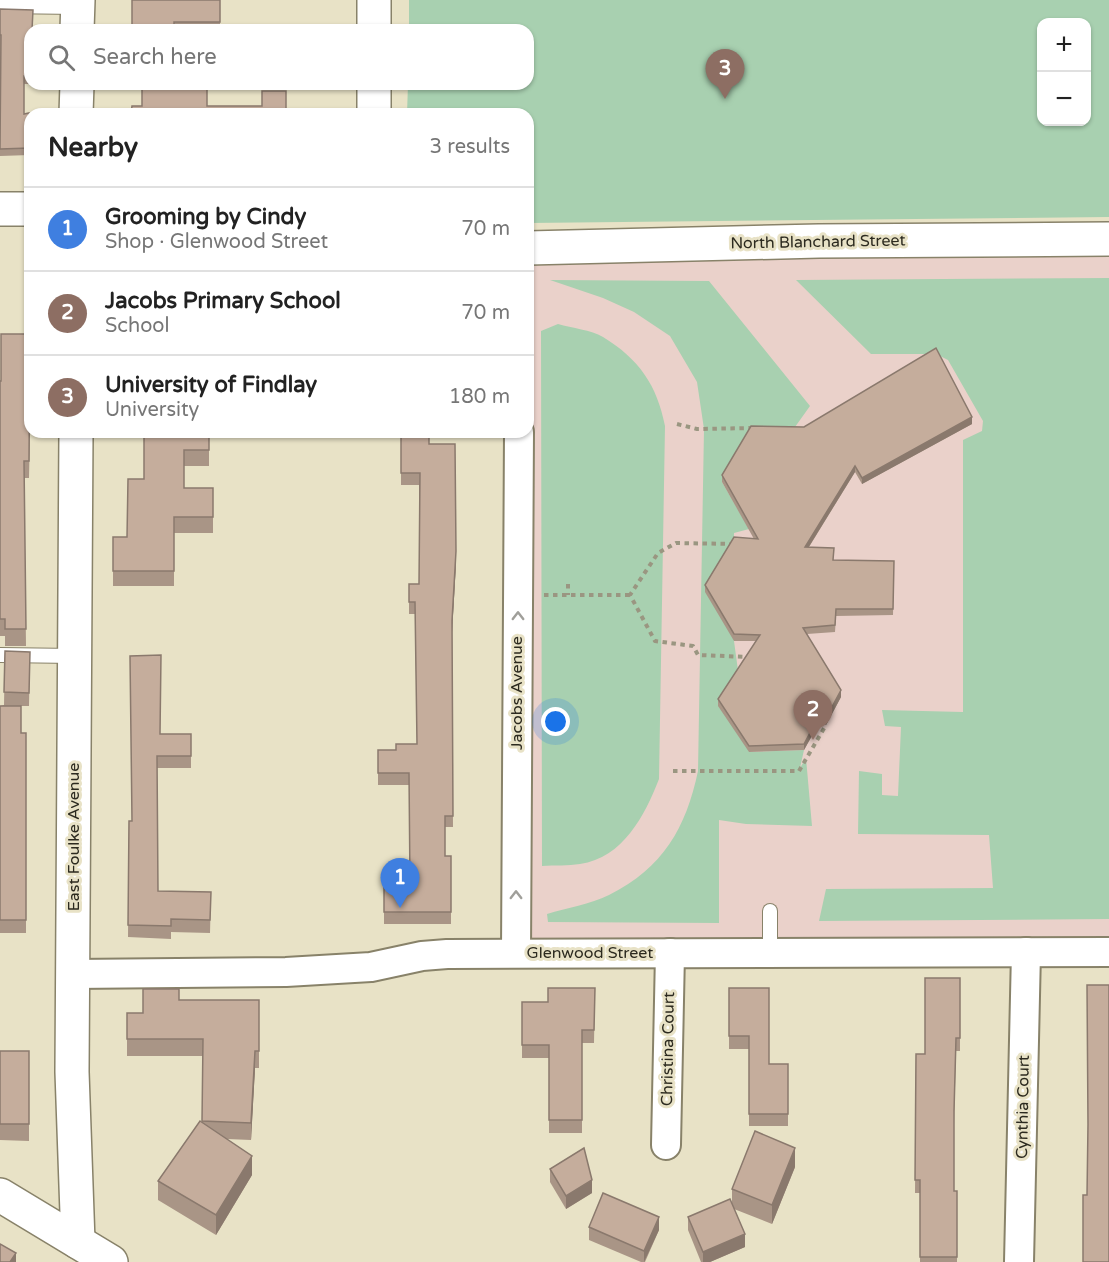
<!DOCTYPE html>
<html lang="en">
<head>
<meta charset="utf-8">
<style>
  body { margin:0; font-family:"Varela Round",sans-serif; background:#f2f2f2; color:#222 }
  .controls { position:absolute; right:18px; top:18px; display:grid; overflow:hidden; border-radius:12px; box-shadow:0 2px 4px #0004 }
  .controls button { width:54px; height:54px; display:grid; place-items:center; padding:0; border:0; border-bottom:2px solid #e0e0e0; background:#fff; color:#222; font:30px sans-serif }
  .you { position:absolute; left:556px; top:722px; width:21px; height:21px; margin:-15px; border:4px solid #fff; border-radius:50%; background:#1a73e8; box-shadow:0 0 0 9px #1a73e833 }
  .badge { display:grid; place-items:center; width:39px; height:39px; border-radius:50%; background:#db2777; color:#fff; font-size:20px; font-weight:700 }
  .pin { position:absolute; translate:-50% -50px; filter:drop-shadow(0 2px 3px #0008) }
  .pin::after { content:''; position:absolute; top:32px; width:21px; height:18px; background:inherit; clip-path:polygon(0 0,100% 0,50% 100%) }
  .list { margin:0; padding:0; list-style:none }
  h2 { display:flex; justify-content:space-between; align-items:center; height:78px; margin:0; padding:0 24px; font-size:26px }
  h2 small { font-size:20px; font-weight:400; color:#767676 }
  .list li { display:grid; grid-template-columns:39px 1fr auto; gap:18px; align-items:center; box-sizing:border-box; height:84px; padding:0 24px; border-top:2px solid #e0e0e0 }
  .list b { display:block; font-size:22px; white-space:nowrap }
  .list p { margin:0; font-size:20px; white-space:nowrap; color:#767676 }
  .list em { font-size:20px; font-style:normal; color:#767676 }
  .icon { flex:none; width:33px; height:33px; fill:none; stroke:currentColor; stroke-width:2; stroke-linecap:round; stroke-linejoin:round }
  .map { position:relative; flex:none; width:1109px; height:1262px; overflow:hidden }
  .search { position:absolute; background:#fff; box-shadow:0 2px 4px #0004; left:24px; top:24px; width:510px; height:66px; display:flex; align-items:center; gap:15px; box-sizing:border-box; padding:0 21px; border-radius:18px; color:#767676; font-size:22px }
  .panel { position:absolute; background:#fff; box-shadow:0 2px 4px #0004; left:24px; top:108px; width:510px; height:330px; border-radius:18px }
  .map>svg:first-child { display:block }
</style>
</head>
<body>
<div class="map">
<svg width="1109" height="1262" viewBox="0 0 1109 1262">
  <rect width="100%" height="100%" fill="#e8e2c6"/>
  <path fill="#ead1ca" d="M1109 239V952L516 953 528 432V248Z"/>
  <g fill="#a8d0b0" fill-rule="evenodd">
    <path d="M409 0H1109V217L528 223V114H407L408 84H528V30H409ZM1042 22H1086V122H1042Z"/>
    <path d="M1109 278V919L819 921 826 889 993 888 989 835 858 834 859 771 882 774V795L898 796 901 727 885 726 882 710 963 712V440L982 431 983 421 948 360 936 354H871L796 280Z"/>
    <path d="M550 280 709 281 810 406 795 427 754 428 722 482 749 529 734 533V641L749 752 804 750 800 768 806 758 812 826 746 824 719 820V923L548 922 547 914C567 908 590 904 609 895 663 868 686 828 698 771L704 429 697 382 670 336 634 312 603 298Z"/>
    <path d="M558 324C572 328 591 330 603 337 639 359 657 385 665 426L659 779C645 815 623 858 580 864 568 866 555 865 542 866L541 331Z"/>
  </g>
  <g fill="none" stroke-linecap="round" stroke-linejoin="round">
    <defs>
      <g id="lane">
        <path d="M0 6 78 7"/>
        <path d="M0 655 75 656"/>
        <path d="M770 911V953"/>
      </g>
      <g id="street">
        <path d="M516 953 519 432"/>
        <path d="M73 974 286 972 371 967 422 956 447 954 1109 952"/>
        <path d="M666 1145 670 953"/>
        <path d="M1019 1262 1026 952"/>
      </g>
      <g id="secondary">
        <path d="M77 30 78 0"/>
        <path d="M374 30V0"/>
        <path d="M76 114 77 84"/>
        <path d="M374 114V84"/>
        <path d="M0 209H30"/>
        <path d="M528 248 819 241 1109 239"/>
        <path d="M76 432 72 1072 78 1242"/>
        <path d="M0 1195 111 1262"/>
      </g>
    </defs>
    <use href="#lane" stroke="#888269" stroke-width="16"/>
    <use href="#street" stroke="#888269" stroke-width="32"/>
    <use href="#secondary" stroke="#888269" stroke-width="36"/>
    <g stroke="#9a9681" stroke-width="4" stroke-dasharray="4.5 4.5" stroke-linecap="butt">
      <path d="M677 424 697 429 754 428"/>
      <path d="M734 544 676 543 658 553 630 595 655 641 693 646 698 655 749 657"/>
      <path d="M568 584V595"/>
      <path d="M544 595H630"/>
      <path d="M673 771H799L826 725"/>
    </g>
    <use href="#lane" stroke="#fff" stroke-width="14"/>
    <use href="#street" stroke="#fff" stroke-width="28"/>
    <use href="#secondary" stroke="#fff" stroke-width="33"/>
  </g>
  <g fill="#a99586">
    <path d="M220 0V30H132Z"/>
    <path d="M0 9 30 30V84H31H24V114L29 113 30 155 0 156Z"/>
    <path d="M0 381 30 432 29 478H24L26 646H5V636H0Z"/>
    <path d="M972 424 862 484 855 472 809 547 834 560 894 561 893 615 836 616 835 632 807 634 841 697 826 725 819 723 804 750 749 752 718 706V699L756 641H734L705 592V585L754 539 722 482V475L804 427Z"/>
    <path d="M209 432V466H184V488H213V533H174V586H113V537H127L144 479Z"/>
    <path d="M401 432 429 444 456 563 452 632 453 827H445V856H451V924H384V883H410L409 785H378V750H396L417 744 415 614H409V584H419V485H401Z"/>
    <path d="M5 651 30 652 29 706H21V733H26V933H0V706L4 705Z"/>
    <path d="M160 734H191V768H157L158 891 211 892 210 933 171 932V939L128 937 129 821H132Z"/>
    <path d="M960 978V1051H956L954 1124V1191H957V1262H920V1193H915L916 1054H925Z"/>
    <path d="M595 988 594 1043H582V1133H549V1058H522V1002H548Z"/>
    <path d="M729 988 769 1064H788V1126H749V1049H729Z"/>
    <path d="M179 1000H259V1068H255L251 1140 227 1139 252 1175 216 1235 158 1200V1181L202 1122 203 1056H127V1013H143Z"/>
    <path d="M0 1051H29V1141L0 1140Z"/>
    <path d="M795 1167 772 1224 734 1209 745 1247 710 1262H701L688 1230V1217L732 1203V1189Z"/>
    <path d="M550 1169 592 1193 566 1209 550 1182Z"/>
    <path d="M589 1227 659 1230 645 1262H641L589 1240Z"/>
  </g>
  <g fill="#8a796d">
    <path d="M972 417V424L862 484V478Z"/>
    <path d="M855 466V472L805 553V547Z"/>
    <path d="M456 551V563L452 633V621Z"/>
    <path d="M841 690V697L826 725V718Z"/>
    <path d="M819 716V723L804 750V744Z"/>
    <path d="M255 1051V1068L251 1140V1123Z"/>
    <path d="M795 1148V1167L772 1224V1205Z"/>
    <path d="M252 1156V1175L216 1235V1215Z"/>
    <path d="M592 1180V1193L566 1209V1196Z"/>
    <path d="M659 1217V1230L644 1262V1251Z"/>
    <path d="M745 1234V1247L710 1262H703V1252Z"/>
    <path d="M16 1253V1262H10Z"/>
  </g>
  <g fill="#c5ad9c" stroke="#8a796d" stroke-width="1.5">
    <path d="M132 0H220V22H174V30H132Z"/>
    <path d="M0 9 33 10 32 30H30V76H24V114L29 113 30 148 0 149 1 35H0Z"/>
    <path d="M142 84H207V106H262V91H286V114H131L132 106H142Z"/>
    <path d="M1 334H30L29 461H24L26 629H5V619H0V381H1Z"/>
    <path d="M936 348 972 417 862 478 855 466 805 547 834 548 833 560 894 561 893 609H836L835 625 803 628 841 690 826 718 819 716 804 744 749 746 718 699 760 635 734 634 705 585 734 537 758 539 722 475 751 426 804 427Z"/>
    <path d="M144 432H209V450H184V488H213V517H174V571H113V537H127L128 479H144Z"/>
    <path d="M401 432H429V444H455L456 551 452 621 453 816H445V856H451V912H384V883H410L409 773H378V750H396V744H417L415 602H409V584H419L420 473H401Z"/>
    <path d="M5 651 30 652 29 693 4 692Z"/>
    <path d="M161 655 160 734H191V756H157L158 891 211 892 210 920 171 919V926L128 925 129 821H132L130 656Z"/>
    <path d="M0 706H21V733H26V920H0Z"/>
    <path d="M925 978H960V1038H956L954 1111V1191H957V1257H920V1180H915L916 1054H925Z"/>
    <path d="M1087 985H1109V1262H1083V1195H1087L1088 1124Z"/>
    <path d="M548 988H595L594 1030H582V1120H549V1045H522V1002H548Z"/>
    <path d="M729 988H769V1064H788V1114H749V1036H729Z"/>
    <path d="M143 989H179V1000H259V1051H255L251 1123 202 1121 203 1039H127V1013H143Z"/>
    <rect x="0" y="1051" width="29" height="73"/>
    <path d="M200 1121 252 1156 216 1215 158 1181Z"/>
    <path d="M755 1131 795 1148 772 1205 732 1189Z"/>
    <path d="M584 1148 592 1180 566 1196 550 1169Z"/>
    <path d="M603 1193 659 1217 644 1251 589 1227Z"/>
    <path d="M730 1199 745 1234 703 1252 688 1217Z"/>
    <path d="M0 1244 16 1253 10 1262H0Z"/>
  </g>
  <defs><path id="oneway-chevron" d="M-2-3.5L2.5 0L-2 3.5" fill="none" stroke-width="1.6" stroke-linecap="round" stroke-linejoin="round" transform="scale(1.5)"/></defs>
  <g stroke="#a09f9a">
    <use href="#oneway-chevron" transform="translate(518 616) rotate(-90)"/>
    <use href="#oneway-chevron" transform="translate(516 895) rotate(-90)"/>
  </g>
  <g text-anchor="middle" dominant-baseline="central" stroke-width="6" stroke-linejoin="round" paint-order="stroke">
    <g font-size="16" fill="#2c2a1f" stroke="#e8e2c6">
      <text transform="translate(818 242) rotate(-1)">North Blanchard Street</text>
      <text transform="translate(517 693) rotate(-90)">Jacobs Avenue</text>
      <text transform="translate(74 837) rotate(-90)">East Foulke Avenue</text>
      <text x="590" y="953">Glenwood Street</text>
      <text transform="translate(668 1049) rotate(-89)">Christina Court</text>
      <text transform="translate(1023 1107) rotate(-89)">Cynthia Court</text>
    </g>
  </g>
</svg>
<div class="controls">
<button>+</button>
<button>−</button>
</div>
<div class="you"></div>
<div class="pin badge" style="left:400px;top:908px;background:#3f7fe0">1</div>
<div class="pin badge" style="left:813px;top:740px;background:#8d6e63">2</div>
<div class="pin badge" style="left:725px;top:99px;background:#8d6e63">3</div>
<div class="search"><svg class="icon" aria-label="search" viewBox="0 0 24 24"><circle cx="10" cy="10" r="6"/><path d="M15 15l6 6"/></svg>Search here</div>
<section class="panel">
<h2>Nearby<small>3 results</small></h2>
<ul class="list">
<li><span class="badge" style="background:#3f7fe0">1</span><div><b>Grooming by Cindy</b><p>Shop · Glenwood Street</p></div><em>70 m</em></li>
<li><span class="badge" style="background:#8d6e63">2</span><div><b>Jacobs Primary School</b><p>School</p></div><em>70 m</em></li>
<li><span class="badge" style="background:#8d6e63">3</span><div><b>University of Findlay</b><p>University</p></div><em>180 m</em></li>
</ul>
</section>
</div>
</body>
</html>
